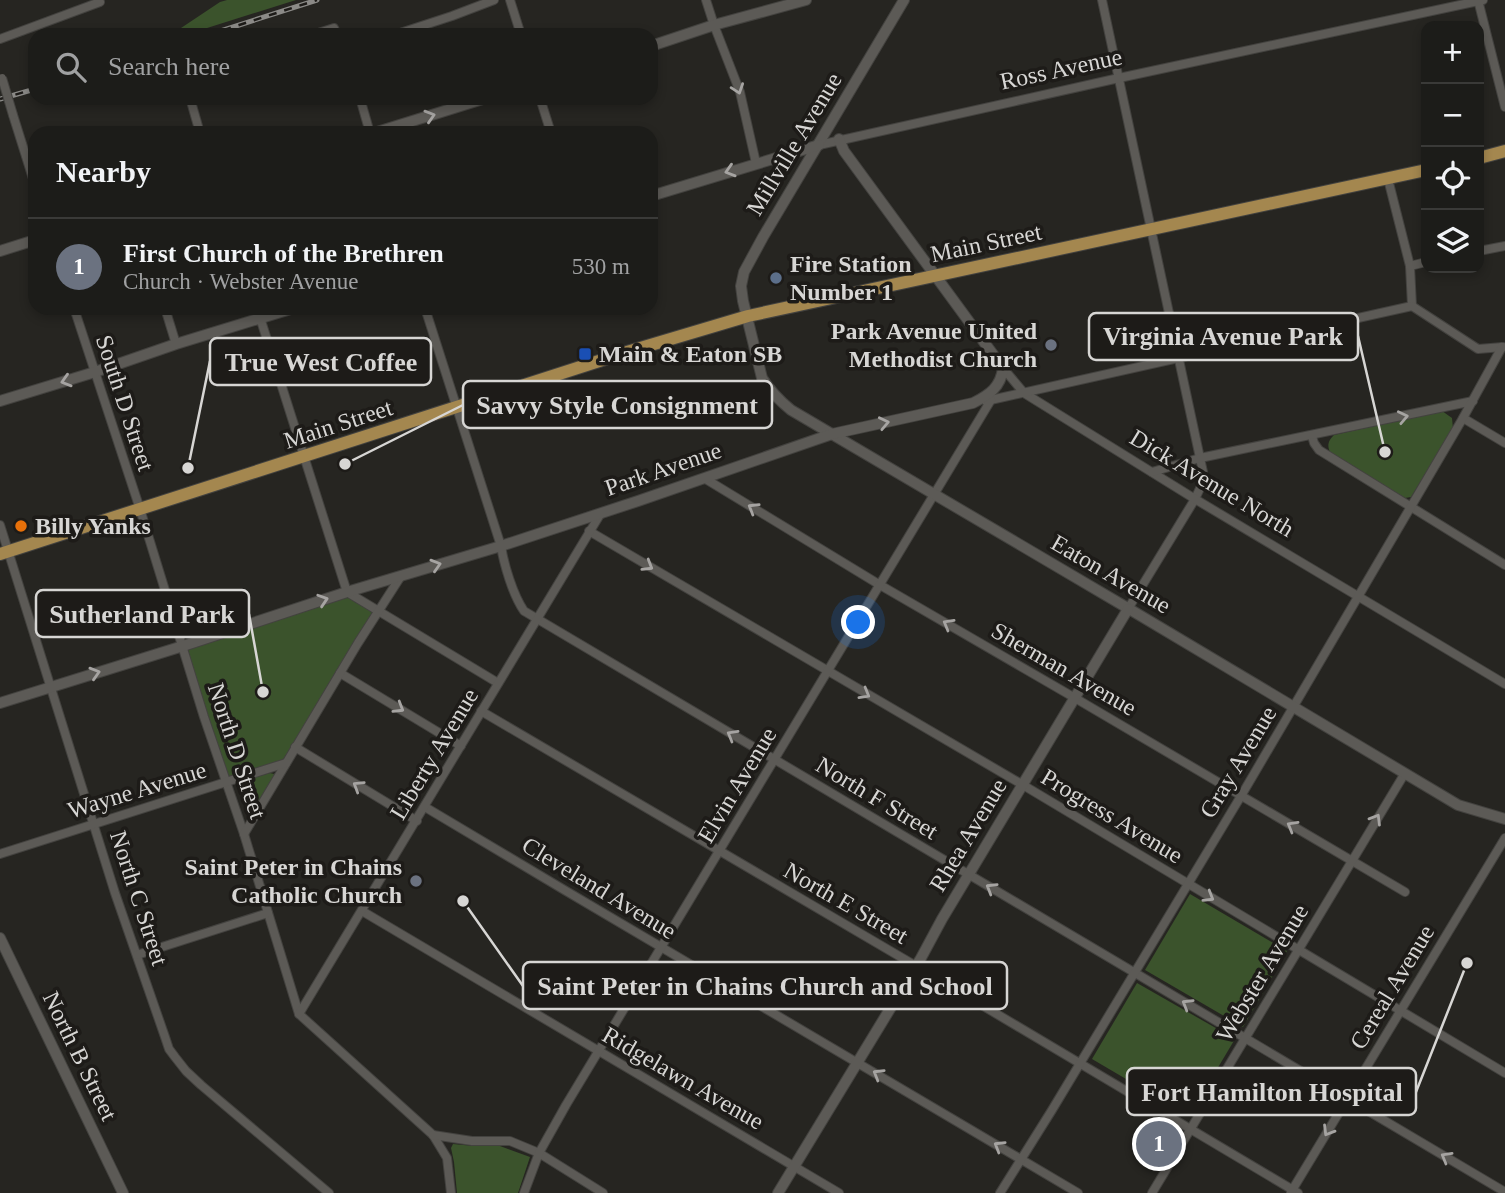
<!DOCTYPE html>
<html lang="en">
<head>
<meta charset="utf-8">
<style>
  body { margin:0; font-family:Georgia,serif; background:#292926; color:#f1f3f6 }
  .controls { position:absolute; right:21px; top:21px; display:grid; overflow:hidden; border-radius:14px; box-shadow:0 4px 10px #0003 }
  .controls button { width:63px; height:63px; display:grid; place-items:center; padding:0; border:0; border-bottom:2px solid #3a3a38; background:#1c1c19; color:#f1f3f6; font:35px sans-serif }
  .you { position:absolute; left:859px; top:623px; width:24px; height:24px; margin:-18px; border:5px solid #fff; border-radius:50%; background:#1a73e8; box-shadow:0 0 0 10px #1a73e833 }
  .badge { display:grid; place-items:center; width:46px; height:46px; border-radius:50%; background:#1a73e8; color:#fff; font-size:23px; font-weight:700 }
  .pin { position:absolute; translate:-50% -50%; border:4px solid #fff; box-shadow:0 2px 7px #0006 }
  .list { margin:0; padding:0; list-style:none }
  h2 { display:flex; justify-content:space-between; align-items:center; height:91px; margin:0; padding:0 28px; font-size:30px }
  h2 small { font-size:23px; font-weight:400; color:#a0a1a2 }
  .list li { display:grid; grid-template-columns:46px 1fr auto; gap:21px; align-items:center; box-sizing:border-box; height:98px; padding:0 28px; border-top:2px solid #3a3a38 }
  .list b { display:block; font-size:26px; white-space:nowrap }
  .list p { margin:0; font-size:23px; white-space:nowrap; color:#a0a1a2 }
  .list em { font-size:23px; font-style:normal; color:#a0a1a2 }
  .icon { flex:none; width:38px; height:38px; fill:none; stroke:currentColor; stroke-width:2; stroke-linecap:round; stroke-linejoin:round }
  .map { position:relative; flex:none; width:1505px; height:1193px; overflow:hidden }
  .search { position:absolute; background:#1c1c19; box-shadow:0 4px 10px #0003; left:28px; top:28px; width:630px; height:77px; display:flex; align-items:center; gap:18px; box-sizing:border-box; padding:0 24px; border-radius:21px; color:#a0a1a2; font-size:26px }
  .panel { position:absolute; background:#1c1c19; box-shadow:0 4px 10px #0003; left:28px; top:126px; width:630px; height:189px; border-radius:21px }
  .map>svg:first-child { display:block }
</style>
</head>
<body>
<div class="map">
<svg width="1505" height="1193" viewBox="0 0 1505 1193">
  <rect width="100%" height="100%" fill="#262521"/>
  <g fill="#3b532c">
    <path d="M227 0H296L185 35H146L155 31 178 30 220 2Z"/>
    <path d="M1442 411 1452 418 1453 429 1411 497 1405 498 1331 455C1327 446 1327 442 1334 435Z"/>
    <path d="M347 592 378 611 286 763 227 782 183 646Z"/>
    <path d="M270 773 274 774V778L254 811 249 810 240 782Z"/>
    <path d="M1190 894 1287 951 1243 1027 1145 970Z"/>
    <path d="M1137 983 1235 1039 1189 1116 1092 1059Z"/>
    <path d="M453 1144 474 1146H500L530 1157 518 1193H457L454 1162 451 1148Z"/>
  </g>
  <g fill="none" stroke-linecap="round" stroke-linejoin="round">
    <defs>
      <g id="street">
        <path d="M510 0 521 35"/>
        <path d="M706 0 714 25 740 92 756 163"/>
        <path d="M1102 0 1203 472 1202 484 1195 499 1128 609"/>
        <path d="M1478 0 1505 107"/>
        <path d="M312 35 334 28 337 35"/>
        <path d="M394 35 452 16 494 0"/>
        <path d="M0 39 100 2"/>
        <path d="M190 98 200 133"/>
        <path d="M360 98 370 133"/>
        <path d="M540 98 551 133"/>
        <path d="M13 115 35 185"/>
        <path d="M819 145 1119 78 1483 0"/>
        <path d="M1388 179 1410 266 1412 306"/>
        <path d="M1479 251 1505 246"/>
        <path d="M1410 266 1426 262"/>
        <path d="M74 308 140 509 204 717 244 834 299 1014 433 1135 447 1158 451 1193"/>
        <path d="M165 308 176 344"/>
        <path d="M257 308 347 592 498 683"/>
        <path d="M425 308 501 546C504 565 513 595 524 611L1505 1192"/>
        <path d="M1003 368 1024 393 1195 499 1505 684"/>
        <path d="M986 401 1412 306 1478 349 1503 347"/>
        <path d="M1463 418 1505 443"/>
        <path d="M1312 436 1314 443 1319 450 1505 565"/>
        <path d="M1152 472 1200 458 1473 401"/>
        <path d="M704 478 880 585 1075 698 1405 892"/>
        <path d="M0 525 115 893 165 1037 169 1049 175 1057 186 1071 201 1085 329 1193"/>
        <path d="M589 531 1023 785 1505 1073"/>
        <path d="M340 673 461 746"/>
        <path d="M481 711 916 966 1298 1193"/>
        <path d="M295 747 417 821"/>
        <path d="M425 807C642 937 861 1064 1078 1193"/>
        <path d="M244 834 358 643 401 576"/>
        <path d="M0 854 286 763"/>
        <path d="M362 911 839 1193"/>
        <path d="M137 955 268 913"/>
        <path d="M299 1014 601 513"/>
        <path d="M433 1135 472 1141H510L539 1153 603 1193"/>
        <path d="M1291 1192 1505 838"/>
        <path d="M524 1193 539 1153 566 1105 991 400"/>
        <path d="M1000 1193 1052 1110 1241 796 1463 418 1502 347"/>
        <path d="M1152 1193 1405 773"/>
      </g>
      <g id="secondary">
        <path d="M904 0 763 237 744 272 741 286 743 301 762 378C770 391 780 401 791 410L1136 613 1458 805 1505 819"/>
        <path d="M651 46 714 25 806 0"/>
        <path d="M374 133 486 98"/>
        <path d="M651 196 819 145"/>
        <path d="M0 251 35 240"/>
        <path d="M0 401 95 372 176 344 294 308"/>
        <path d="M0 703 183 646 347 592 501 546 638 501 832 434 973 403C989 395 1001 387 1003 368L844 151 839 139"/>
        <path d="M0 938 123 1193"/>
        <path d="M778 1193 921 958 942 919 1128 609"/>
      </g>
      <g id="primary">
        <path d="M1479 158 1505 151"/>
        <path d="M0 554 627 352 748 316 1426 170"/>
      </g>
    </defs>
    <use href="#street" stroke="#43423f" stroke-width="10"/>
    <use href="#secondary" stroke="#43423f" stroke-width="12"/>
    <use href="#primary" stroke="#43423f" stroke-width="14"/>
    <use href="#street" stroke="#5c5a56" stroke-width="8"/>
    <use href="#secondary" stroke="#5c5a56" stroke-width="10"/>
    <use href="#primary" stroke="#a4874f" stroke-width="12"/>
    <defs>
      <g id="rail">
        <path d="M208 35 317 0"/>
        <path d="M0 99 35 89"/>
      </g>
    </defs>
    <use href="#rail" stroke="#8b8a87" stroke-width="5"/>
    <use href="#rail" stroke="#1d1b18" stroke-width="2.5" stroke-dasharray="8" stroke-linecap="butt"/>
    <defs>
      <path id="street-bridge" d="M2 78 13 115"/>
    </defs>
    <use href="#street-bridge" stroke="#43423f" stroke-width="10" stroke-linecap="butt"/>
    <use href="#street-bridge" stroke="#5c5a56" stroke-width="8"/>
  </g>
  <defs><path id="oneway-chevron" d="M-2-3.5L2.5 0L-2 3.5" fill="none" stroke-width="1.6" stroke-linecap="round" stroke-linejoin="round" transform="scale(1.75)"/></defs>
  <g stroke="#a6a4a2">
    <use href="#oneway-chevron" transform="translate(738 89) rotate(71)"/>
    <use href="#oneway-chevron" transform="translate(430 116) rotate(-17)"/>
    <use href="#oneway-chevron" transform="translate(730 171) rotate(163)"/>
    <use href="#oneway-chevron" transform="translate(66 381) rotate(163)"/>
    <use href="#oneway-chevron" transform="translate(1403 417) rotate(-12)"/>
    <use href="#oneway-chevron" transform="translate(884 423) rotate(-12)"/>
    <use href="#oneway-chevron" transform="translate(753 508) rotate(-149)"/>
    <use href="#oneway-chevron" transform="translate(436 565) rotate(-17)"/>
    <use href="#oneway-chevron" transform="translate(648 566) rotate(31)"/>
    <use href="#oneway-chevron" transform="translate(323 600) rotate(-18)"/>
    <use href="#oneway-chevron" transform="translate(948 624) rotate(-150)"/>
    <use href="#oneway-chevron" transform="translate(95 673) rotate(-17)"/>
    <use href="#oneway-chevron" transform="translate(865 694) rotate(30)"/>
    <use href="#oneway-chevron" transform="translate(399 708) rotate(31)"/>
    <use href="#oneway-chevron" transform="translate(732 735) rotate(-150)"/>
    <use href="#oneway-chevron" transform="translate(358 786) rotate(-148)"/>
    <use href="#oneway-chevron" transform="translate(1376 819) rotate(-59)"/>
    <use href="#oneway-chevron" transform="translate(1292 826) rotate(-150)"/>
    <use href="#oneway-chevron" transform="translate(991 888) rotate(-149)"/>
    <use href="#oneway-chevron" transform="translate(1209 897) rotate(31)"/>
    <use href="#oneway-chevron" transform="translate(1187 1004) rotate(-149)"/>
    <use href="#oneway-chevron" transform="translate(878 1074) rotate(-149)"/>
    <use href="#oneway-chevron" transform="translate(1328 1131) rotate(121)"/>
    <use href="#oneway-chevron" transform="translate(999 1146) rotate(-149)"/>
    <use href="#oneway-chevron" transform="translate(1446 1157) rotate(-150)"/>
  </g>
  <circle fill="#5c6f8a" stroke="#1d1b18" stroke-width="2.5" cx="776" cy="278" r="7"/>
  <g fill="#6b7280" stroke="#1d1b18" stroke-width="2.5">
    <circle cx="1051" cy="345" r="7"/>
    <circle cx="416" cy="881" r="7"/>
  </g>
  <rect fill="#1a4fb4" stroke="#1d1b18" stroke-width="2.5" x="578" y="347" width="14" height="14" rx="3.5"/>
  <circle fill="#e8710a" stroke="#1d1b18" stroke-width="2.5" cx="21" cy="526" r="7"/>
  <g text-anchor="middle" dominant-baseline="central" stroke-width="7" stroke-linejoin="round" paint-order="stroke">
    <g font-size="24" fill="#d7d6d4" stroke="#1d1b18">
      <text transform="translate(1061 69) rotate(-12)">Ross Avenue</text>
      <text transform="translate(794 144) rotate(-59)">Millville Avenue</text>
      <text transform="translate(986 243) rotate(-12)">Main Street</text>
      <text transform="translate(125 403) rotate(72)">South D Street</text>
      <text transform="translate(338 424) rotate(-18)">Main Street</text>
      <text transform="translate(663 469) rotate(-19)">Park Avenue</text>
      <text transform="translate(1212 483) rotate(31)">Dick Avenue North</text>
      <text transform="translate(1111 574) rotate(30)">Eaton Avenue</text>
      <text transform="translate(1064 669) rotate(30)">Sherman Avenue</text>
      <text transform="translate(237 751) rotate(72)">North D Street</text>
      <text transform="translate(434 754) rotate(-59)">Liberty Avenue</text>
      <text transform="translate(1238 762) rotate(-59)">Gray Avenue</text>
      <text transform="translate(737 785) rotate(-59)">Elvin Avenue</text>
      <text transform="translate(137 790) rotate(-17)">Wayne Avenue</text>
      <text transform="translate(877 798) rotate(31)">North F Street</text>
      <text transform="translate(1112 816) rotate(31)">Progress Avenue</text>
      <text transform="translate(968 835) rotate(-59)">Rhea Avenue</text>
      <text transform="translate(599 888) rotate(31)">Cleveland Avenue</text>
      <text transform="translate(139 898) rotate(72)">North C Street</text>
      <text transform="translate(846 903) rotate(30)">North E Street</text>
      <text transform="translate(1262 973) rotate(-59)">Webster Avenue</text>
      <text transform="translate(1392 987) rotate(-59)">Cereal Avenue</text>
      <text transform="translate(80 1056) rotate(64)">North B Street</text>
      <text transform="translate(683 1078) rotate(30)">Ridgelawn Avenue</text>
    </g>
    <g font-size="24" font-weight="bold" fill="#d7d6d4" stroke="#1d1b18" text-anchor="start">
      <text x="790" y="264">Fire Station<tspan x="790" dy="28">Number 1</tspan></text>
      <text x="1037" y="331" text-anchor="end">Park Avenue United<tspan x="1037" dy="28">Methodist Church</tspan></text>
      <text x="599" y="354">Main &amp; Eaton SB</text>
      <text x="35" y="526">Billy Yanks</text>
      <text x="402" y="867" text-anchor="end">Saint Peter in Chains<tspan x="402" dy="28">Catholic Church</tspan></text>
    </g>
  </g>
  <path fill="none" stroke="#d7d6d4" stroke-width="2.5" d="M1385 452L1358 336M188 468L210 361M345 464L463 405M263 692L249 614M463 901L523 986M1467 963L1416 1092"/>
  <g fill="#d7d6d4" stroke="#1d1b18" stroke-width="2.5">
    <circle cx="1385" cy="452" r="7"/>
    <circle cx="188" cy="468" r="7"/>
    <circle cx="345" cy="464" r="7"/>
    <circle cx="263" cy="692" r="7"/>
    <circle cx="463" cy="901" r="7"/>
    <circle cx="1467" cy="963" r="7"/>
  </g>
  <g fill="#1d1b18" stroke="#d7d6d4" stroke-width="2.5">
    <rect x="1089" y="313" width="269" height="47" rx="7"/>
    <rect x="210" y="338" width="221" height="47" rx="7"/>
    <rect x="463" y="381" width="309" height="47" rx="7"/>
    <rect x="36" y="590" width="213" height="47" rx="7"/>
    <rect x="523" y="962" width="484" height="47" rx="7"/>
    <rect x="1127" y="1068" width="289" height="47" rx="7"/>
  </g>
  <g font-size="26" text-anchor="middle" font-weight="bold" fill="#d7d6d4">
    <text x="1223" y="345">Virginia Avenue Park</text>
    <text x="321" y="371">True West Coffee</text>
    <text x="617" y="414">Savvy Style Consignment</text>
    <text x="142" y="623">Sutherland Park</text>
    <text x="765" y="995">Saint Peter in Chains Church and School</text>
    <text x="1272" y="1101">Fort Hamilton Hospital</text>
  </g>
</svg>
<div class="controls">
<button>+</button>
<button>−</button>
<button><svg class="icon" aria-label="locate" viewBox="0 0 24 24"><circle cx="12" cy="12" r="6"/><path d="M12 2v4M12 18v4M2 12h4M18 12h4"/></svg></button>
<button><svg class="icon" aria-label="layers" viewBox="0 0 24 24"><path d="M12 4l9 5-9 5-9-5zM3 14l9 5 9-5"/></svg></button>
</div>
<div class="you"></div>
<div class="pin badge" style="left:1159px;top:1144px;background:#6b7280">1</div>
<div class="search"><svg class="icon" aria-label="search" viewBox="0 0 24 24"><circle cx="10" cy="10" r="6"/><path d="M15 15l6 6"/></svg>Search here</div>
<section class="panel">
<h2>Nearby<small></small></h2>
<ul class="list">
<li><span class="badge" style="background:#6b7280">1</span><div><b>First Church of the Brethren</b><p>Church · Webster Avenue</p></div><em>530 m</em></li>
</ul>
</section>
</div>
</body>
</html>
